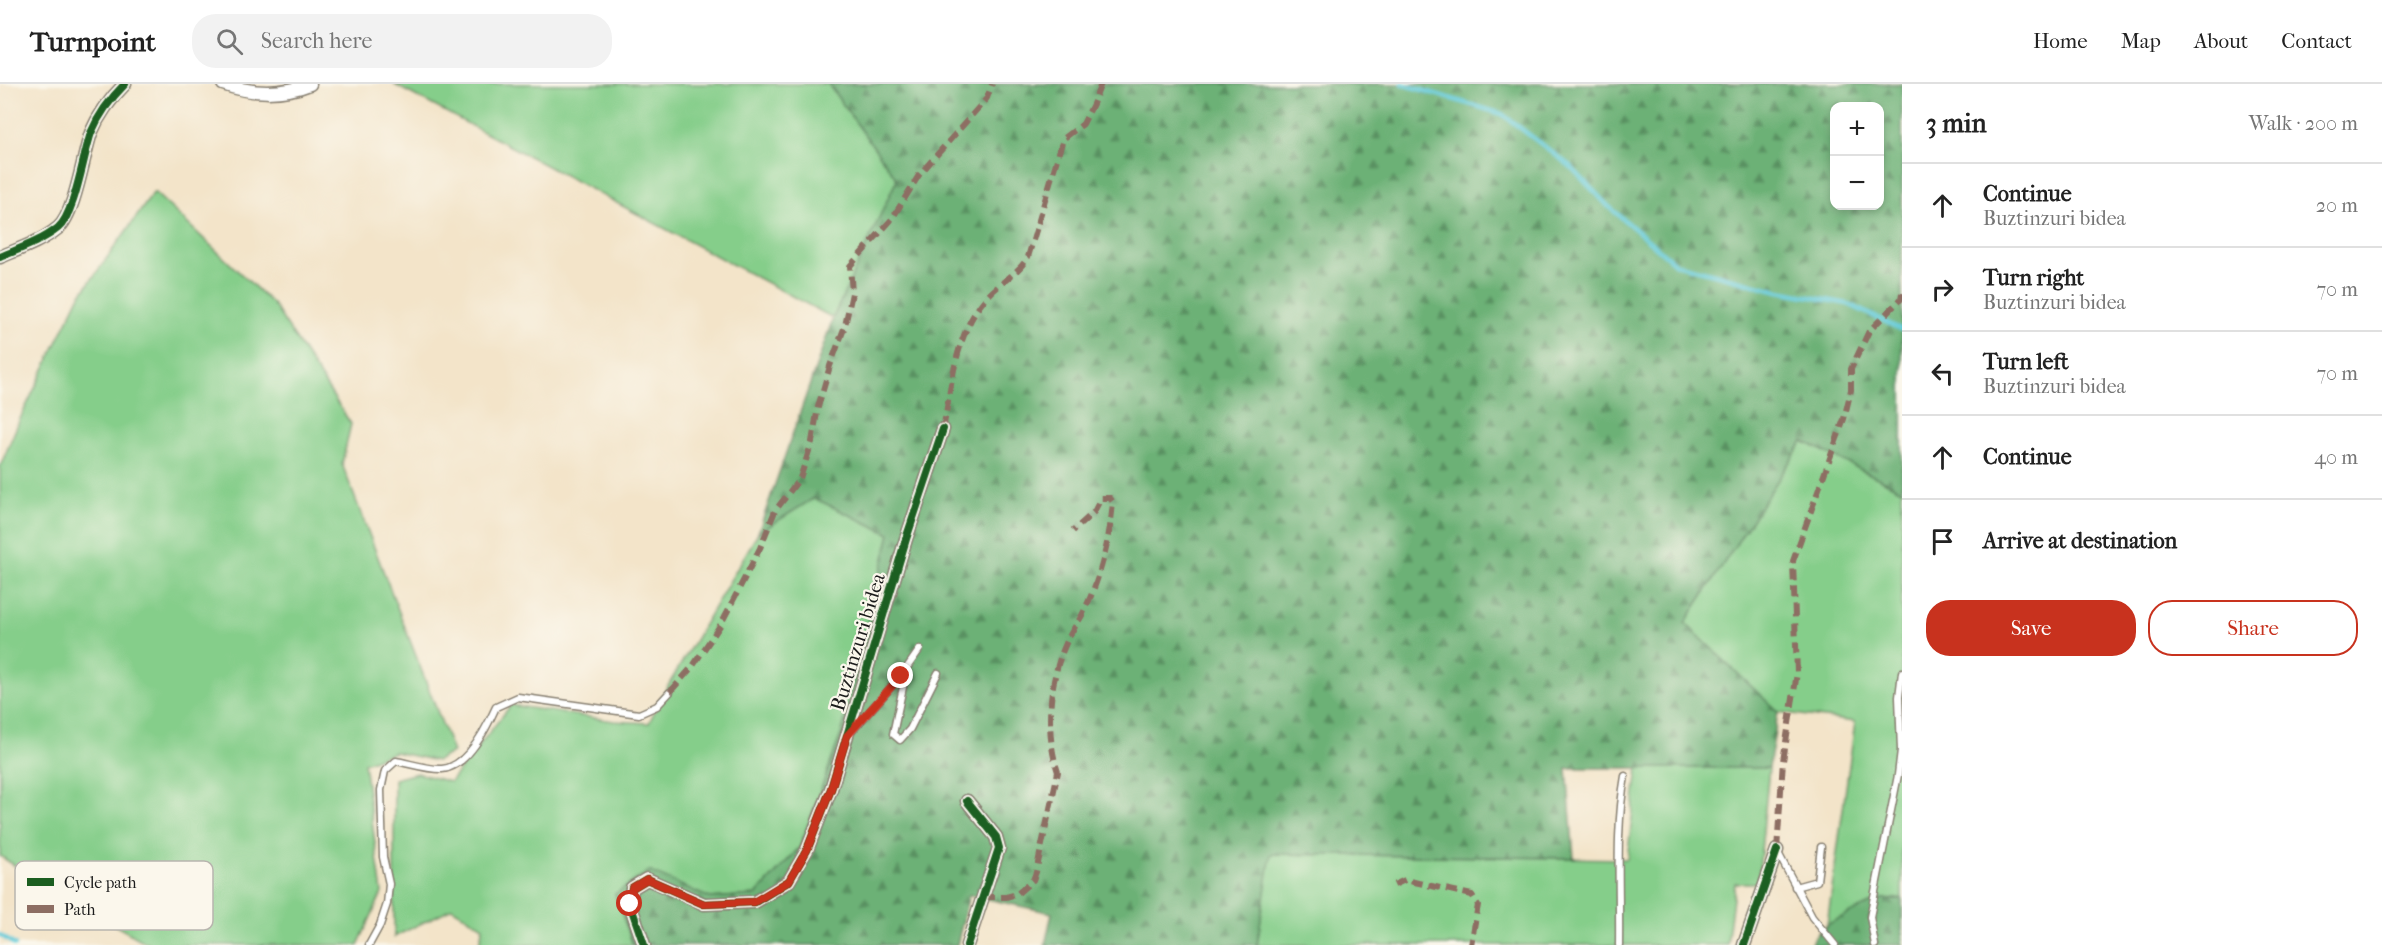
<!DOCTYPE html>
<html lang="en">
<head>
<meta charset="utf-8">
<style>
  body { margin:0; font-family:"IM FELL French Canon",serif; background:#f2f2f2; color:#222 }
  .controls { position:absolute; right:18px; top:18px; display:grid; overflow:hidden; border-radius:12px; box-shadow:0 3px 9px #0003 }
  .controls button { width:54px; height:54px; display:grid; place-items:center; padding:0; border:0; border-bottom:2px solid #e0e0e0; background:#fff; color:#222; font:30px sans-serif }
  .stop { position:absolute; width:18px; height:18px; margin:-14px; border:4px solid #c8321e; border-radius:50%; background:#fff }
  .stop.end { background:#c8321e; border-color:#fff; box-shadow:0 2px 6px #0008 }
  .list { margin:0; padding:0; list-style:none }
  h2 { display:flex; justify-content:space-between; align-items:center; height:78px; margin:0; padding:0 24px; font-size:26px }
  h2 small { font-size:20px; font-weight:400; color:#767676 }
  .list li { display:grid; grid-template-columns:39px 1fr auto; gap:18px; align-items:center; box-sizing:border-box; height:84px; padding:0 24px; border-top:2px solid #e0e0e0 }
  .list b { display:block; font-size:22px; white-space:nowrap }
  .list p { margin:0; font-size:20px; white-space:nowrap; color:#767676 }
  .list em { font-size:20px; font-style:normal; color:#767676 }
  .actions { display:flex; gap:12px; padding:18px 24px }
  .actions a { flex:1; padding:14px 0; border:2px solid #c8321e; border-radius:24px; text-align:center; font-size:21px; color:#c8321e }
  .actions .main { background:#c8321e; color:#fff }
  .icon { flex:none; width:33px; height:33px; fill:none; stroke:currentColor; stroke-width:2; stroke-linecap:round; stroke-linejoin:round }
  .map { position:relative; flex:none; width:1902px; height:861px; overflow:hidden }
  header { display:flex; align-items:center; gap:36px; box-sizing:border-box; height:84px; padding:0 30px; background:#fff; border-bottom:2px solid #e0e0e0 }
  header strong { font-size:28px }
  nav { display:flex; gap:33px; margin-inline-start:auto; font-size:21px }
  .search { width:420px; height:54px; background:#f2f2f2; display:flex; align-items:center; gap:15px; box-sizing:border-box; padding:0 21px; border-radius:24px; color:#767676; font-size:22px }
  main { display:flex }
  aside { flex:1; background:#fff }
  .map>svg:first-child { display:block }
</style>
</head>
<body>
<header>
<strong>Turnpoint</strong>
<div class="search"><svg class="icon" aria-label="search" viewBox="0 0 24 24"><circle cx="10" cy="10" r="6"/><path d="M15 15l6 6"/></svg>Search here</div>
<nav><a>Home</a><a>Map</a><a>About</a><a>Contact</a></nav>
</header>
<main>
<div class="map">
<svg width="1902" height="861" viewBox="0 0 1902 861">
  <defs>
    <pattern id="forest-firs" width="22" height="20" patternUnits="userSpaceOnUse" patternTransform="scale(1.5)"><rect width="22" height="20" fill="#6cb176"/><path d="M5 1l3.5 6h-7zM16 11l3.5 6h-7z" fill="#588f60"/></pattern>
  </defs>
  <rect width="100%" height="100%" fill="#fbf7ec"/>
  <filter id="ink" filterUnits="userSpaceOnUse"><feTurbulence type="fractalNoise" baseFrequency=".0167" numOctaves="2"/><feDisplacementMap in="SourceGraphic" scale="12" xChannelSelector="R" yChannelSelector="G"/><feConvolveMatrix kernelMatrix="1 2 1 2 8 2 1 2 1" color-interpolation-filters="sRGB"/></filter>
  <filter id="wash" filterUnits="userSpaceOnUse"><feTurbulence type="fractalNoise" baseFrequency=".008" numOctaves="4" result="noise"/><feDisplacementMap in="SourceGraphic" scale="24" xChannelSelector="R" yChannelSelector="G"/><feGaussianBlur stdDeviation="1.35" result="paint"/><feColorMatrix in="noise" values="0 0 0 0 0 0 0 0 0 0 0 0 0 0 0 0 0 1.4 0 .05"/><feComposite in="paint" operator="in"/></filter>
  <g filter="url(#wash)">
    <rect width="100%" height="100%" fill="#f3e4c9"/>
    <g fill="#85ce8a" stroke="#507553" stroke-width="1.5">
      <path d="M393 0H828L897 95 833 234Z"/>
      <path d="M154 108 273 220 351 340 342 380 453 668 437 677 395 668 364 679 382 809 358 861H150L52 806 0 772V383L19 337 79 213Z"/>
      <path d="M1803 357 1902 406V815H1881L1827 841 1855 638 1778 628 1685 539Z"/>
      <path d="M814 414 890 450 842 648 800 763 756 811 710 814 615 810 633 861H479L483 843 452 824 394 853V695L417 689 450 698 511 621 614 637 649 639 662 612 758 449Z"/>
      <path d="M1638 684H1769L1758 799H1735L1727 861H1257L1270 770 1627 775Z"/>
    </g>
    <g fill="url(#forest-firs)" stroke="#446649" stroke-width="1.5" fill-rule="evenodd">
      <path d="M828 0H1902V406L1803 357 1685 539 1778 628 1769 684H1567L1574 774 1271 770 1257 861H1045L1052 829 969 811 957 861H633L615 810 649 787 710 814 756 811 800 763 842 648 890 450 814 414 758 449 833 234 897 95ZM1834 22H1880V122H1834Z"/>
      <path d="M1881 815H1902V861H1811C1814 840 1863 824 1881 815Z"/>
    </g>
    <g fill="none" stroke-linecap="round" stroke-linejoin="round">
      <g stroke="#5ec9d8" stroke-width="4.5">
        <path d="M1402 0 1502 30 1570 82 1608 122 1676 180 1779 207 1848 220 1902 246"/>
        <path d="M0 851 15 861"/>
      </g>
    </g>
  </g>
  <g filter="url(#ink)">
    <g fill="none" stroke-linecap="round" stroke-linejoin="round">
      <defs>
        <g id="service">
          <path d="M901 592 903 603 893 650 900 656 910 645 938 589"/>
          <path d="M852 647 901 592 920 565"/>
          <path d="M1777 767 1812 833 1835 861"/>
          <path d="M1795 803 1817 797 1821 763"/>
          <path d="M369 861 380 841 387 820 389 800 383 773 381 706 385 687 396 677C408 679 430 686 442 685 468 683 487 643 496 623L518 613 639 630 657 622 670 608"/>
          <path d="M1619 861C1620 804 1615 748 1625 692"/>
          <path d="M1875 861 1870 833 1898 691 1901 666 1899 613 1902 588"/>
        </g>
        <g id="minor">
          <path d="M223 0C250 10 283 11 310 0"/>
          <path d="M0 173C19 165 42 157 58 144 75 130 83 72 91 49 99 30 111 14 125 0"/>
          <path d="M644 861 630 820 632 804 647 795 704 820 755 818 789 797 807 766 831 705 906 455 943 345"/>
          <path d="M967 861 999 764 996 753 967 717"/>
          <path d="M1744 861 1777 766"/>
        </g>
      </defs>
      <use href="#service" stroke="#888072" stroke-width="9"/>
      <use href="#minor" stroke="#888072" stroke-width="15"/>
      <use href="#service" stroke="#fff" stroke-width="6"/>
      <use href="#minor" stroke="#fff" stroke-width="12"/>
      <g stroke="#8d6e63" stroke-width="6" stroke-dasharray="12 6" stroke-linecap="butt">
        <path d="M943 345C952 301 955 249 986 214 999 199 1018 190 1028 173L1063 55 1083 40 1093 20 1101 0"/>
        <path d="M670 608 693 582 721 540 760 464 775 427 800 394 812 358 818 323 830 282 845 242 852 209 850 182 892 135 919 91 987 14 992 0"/>
        <path d="M1777 766 1783 677 1797 589 1793 477 1844 335 1851 306V285L1869 247 1901 215 1902 209"/>
        <path d="M1394 801 1405 796 1472 811 1478 821 1471 861"/>
        <path d="M983 813H1006L1017 810 1033 796 1036 788 1058 688C1044 646 1049 592 1069 553 1074 543 1081 535 1085 525 1101 492 1110 454 1113 418L1110 414H1101L1094 428 1073 447"/>
      </g>
      <defs>
        <g id="cycleway">
          <path d="M0 173C19 165 42 157 58 144 75 130 83 72 91 49 99 30 111 14 125 0"/>
          <path d="M644 861 630 820 632 804 647 795 704 820 755 818 789 797 807 766 831 705 906 455 943 345"/>
          <path d="M967 861 999 764 996 753 967 717"/>
          <path d="M1744 861 1777 766"/>
        </g>
      </defs>
      <use href="#cycleway" stroke="#fbf7ec" stroke-width="11"/>
      <use href="#cycleway" stroke="#1b5e20" stroke-width="8"/>
    </g>
  </g>
  <g fill="none" stroke-linecap="round" stroke-linejoin="round" filter="url(#ink)">
    <path stroke="#c8321e" stroke-width="8" d="M630 820 632 804 647 795 704 820 754 818 789 797 807 766 831 705 847 652 901 592"/>
  </g>
  <g text-anchor="middle" dominant-baseline="central" stroke-width="4.5" stroke-linejoin="round" paint-order="stroke">
    <g font-size="20" fill="#1c1c1c" stroke="#fbf7ec">
      <text transform="translate(858 558) rotate(-73)">Buztinzuri bidea</text>
    </g>
  </g>
  <rect x="15" y="777" width="198" height="69" rx="9" fill="#fbf7ec" stroke="#b8b5ae" stroke-width="1.5"/>
  <rect x="27" y="794" width="27" height="8" fill="#1b5e20"/>
  <rect x="27" y="821" width="27" height="8" fill="#8d6e63"/>
  <g font-size="16" fill="#1c1c1c">
    <text x="64" y="804">Cycle path</text>
    <text x="64" y="831">Path</text>
  </g>
</svg>
<div class="controls">
<button>+</button>
<button>−</button>
</div>
<div class="stop" style="left:630px;top:820px"></div>
<div class="stop end" style="left:901px;top:592px"></div>
</div>
<aside>
<h2>3 min<small>Walk · 200 m</small></h2>
<ul class="list">
<li><svg class="icon" aria-label="ahead" viewBox="0 0 24 24"><path d="M12 20V5M6 11l6-6 6 6"/></svg><div><b>Continue</b><p>Buztinzuri bidea</p></div><em>20 m</em></li>
<li><svg class="icon" aria-label="right" viewBox="0 0 24 24"><path d="M7 20v-9h11M14 6l5 5-5 5"/></svg><div><b>Turn right</b><p>Buztinzuri bidea</p></div><em>70 m</em></li>
<li><svg class="icon" aria-label="left" viewBox="0 0 24 24"><path d="M17 20v-9H6M10 6l-5 5 5 5"/></svg><div><b>Turn left</b><p>Buztinzuri bidea</p></div><em>70 m</em></li>
<li><svg class="icon" aria-label="ahead" viewBox="0 0 24 24"><path d="M12 20V5M6 11l6-6 6 6"/></svg><div><b>Continue</b></div><em>40 m</em></li>
<li><svg class="icon" aria-label="arrive" viewBox="0 0 24 24"><path d="M6 21V4h12l-3 4 3 4H6"/></svg><div><b>Arrive at destination</b></div></li>
</ul>
<div class="actions"><a class="main">Save</a><a>Share</a></div>
</aside>
</main>
</body>
</html>
